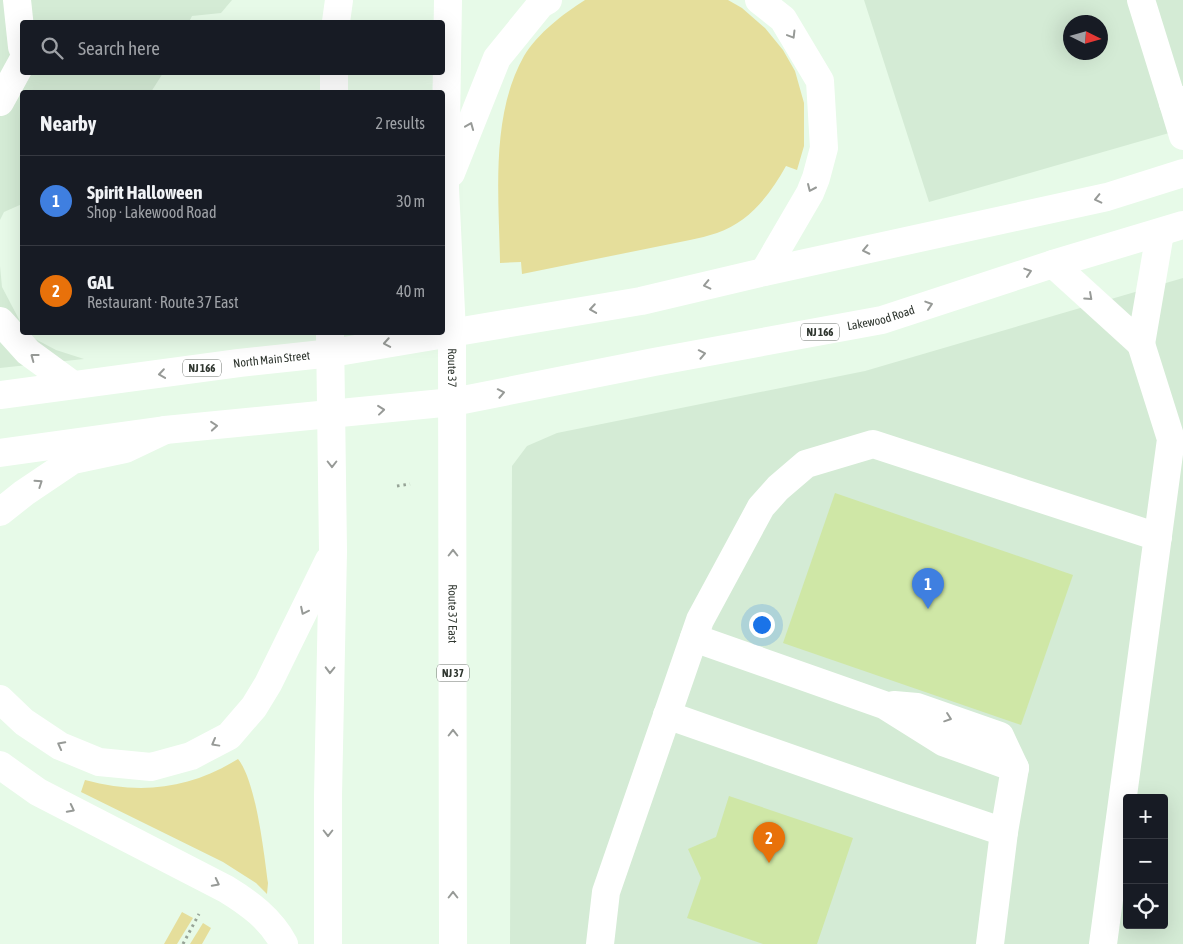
<!DOCTYPE html>
<html lang="en">
<head>
<meta charset="utf-8">
<style>
  body { margin:0; font-family:"Asap Condensed",sans-serif; background:#242831; color:#f1f3f6 }
  .controls { position:absolute; right:15px; bottom:15px; display:grid; overflow:hidden; border-radius:5px; box-shadow:0 5px 20px #0002 }
  .controls button { width:45px; height:45px; display:grid; place-items:center; padding:0; border:0; border-bottom:1px solid #363941; background:#171b24; color:#f1f3f6; font:25px sans-serif }
  .compass { position:absolute; left:1063px; top:15px; width:45px; height:45px; border-radius:50%; background:#171b24; box-shadow:0 5px 20px #0002; rotate:95deg }
  .you { position:absolute; left:761px; top:624px; width:18px; height:18px; margin:-12px; border:4px solid #fff; border-radius:50%; background:#1a73e8; box-shadow:0 0 0 8px #1a73e833 }
  .badge { display:grid; place-items:center; width:32px; height:32px; border-radius:50%; background:#1a73e8; color:#fff; font-size:16px; font-weight:700 }
  .pin { position:absolute; translate:-50% -41px; filter:drop-shadow(0 1px 2px #0008) }
  .pin::after { content:''; position:absolute; top:26px; width:18px; height:15px; background:inherit; clip-path:polygon(0 0,100% 0,50% 100%) }
  .list { margin:0; padding:0; list-style:none }
  h2 { display:flex; justify-content:space-between; align-items:center; height:65px; margin:0; padding:0 20px; font-size:21px }
  h2 small { font-size:16px; font-weight:400; color:#9ea1a6 }
  .list li { display:grid; grid-template-columns:32px 1fr auto; gap:15px; align-items:center; box-sizing:border-box; height:90px; padding:0 20px; border-top:1px solid #363941 }
  .list b { display:block; font-size:19px; white-space:nowrap }
  .list p { margin:0; font-size:16px; white-space:nowrap; color:#9ea1a6 }
  .list em { font-size:16px; font-style:normal; color:#9ea1a6 }
  .icon { flex:none; width:28px; height:28px; fill:none; stroke:currentColor; stroke-width:2; stroke-linecap:round; stroke-linejoin:round }
  .map { position:relative; flex:none; width:1183px; height:944px; overflow:hidden }
  .search { position:absolute; background:#171b24; box-shadow:0 5px 20px #0002; left:20px; top:20px; width:425px; height:55px; display:flex; align-items:center; gap:12px; box-sizing:border-box; padding:0 18px; border-radius:5px; color:#9ea1a6; font-size:19px }
  .panel { position:absolute; background:#171b24; box-shadow:0 5px 20px #0002; left:20px; top:90px; width:425px; height:245px; border-radius:5px }
  .map>svg:first-child { display:block }
</style>
</head>
<body>
<div class="map">
<svg width="1183" height="944" viewBox="0 0 1183 944">
  <rect width="100%" height="100%" fill="#e7fae8"/>
  <g fill="#d4ebd5" fill-rule="evenodd">
    <path d="M0 0H232L221 13 192 16 189 22H22V72L163 73 151 92H22V204L4 212 0 220Z"/>
    <path d="M864 0H1183V129L929 202ZM1070 22H1100V52H1070Z"/>
    <path d="M0 266 2 287 22 325V332L56 350 84 359 0 368Z"/>
    <path d="M1183 278V944H510L512 466 527 446 557 433 865 371ZM1127 798H1164V925H1127Z"/>
  </g>
  <g fill="#e5de9b">
    <path d="M585 0H728L742 8 765 28 783 50 795 71 804 103V146L797 170 786 166C770 195 749 222 717 233 708 236 699 238 690 240L522 274 521 262 500 263C499 197 490 116 524 56 538 33 563 14 585 0Z"/>
    <path d="M238 759C256 781 264 853 268 883L267 894 256 883 223 862 81 792 85 780C141 795 189 789 238 759Z"/>
    <path d="M182 912 193 918 177 944H164Z"/>
    <path d="M203 923 211 928 202 944H190Z"/>
  </g>
  <g fill="#cfe7a6">
    <path d="M835 493 1073 575 1021 725 783 643Z"/>
    <path d="M729 796 853 838 817 944H763L687 918 701 878 688 849 716 837Z"/>
  </g>
  <g fill="none" stroke-linecap="round" stroke-linejoin="round">
    <g stroke="#96a396" stroke-width="3" stroke-dasharray="2.5 4" stroke-linecap="butt">
      <path d="M397 486 410 484"/>
      <path d="M183 944 199 914"/>
    </g>
    <g stroke="#fff" stroke-width="28">
      <path d="M17 0 22 47"/>
      <path d="M1141 0 1173 103 1183 100"/>
      <path d="M0 102 22 62"/>
      <path d="M1173 103 1183 136"/>
      <path d="M1053 264 1141 344 1160 233"/>
      <path d="M0 321 28 352 73 385"/>
      <path d="M694 638 884 705 943 742 1015 768"/>
      <path d="M894 705 917 707 1000 736 1015 768 1004 832 990 944"/>
      <path d="M667 715 901 797 1004 832"/>
      <path d="M600 944 606 892 700 620 761 507 778 488 806 464 873 444 1158 537"/>
      <path d="M1103 944 1171 439 1141 344"/>
    </g>
    <g stroke="#fff" stroke-width="28">
      <path id="s1" d="M0 395 239 363 332 353 641 301 764 272 1107 197 1183 173"/>
      <path id="s2" d="M0 453 165 430 453 402 654 362 882 320 1053 264 1183 225"/>
    </g>
    <g stroke="#fff" stroke-width="28">
      <path id="s3" d="M448 0 445 188 452 332 453 944"/>
      <path d="M759 0 783 19 820 81 824 148 816 178 810 193 764 272"/>
      <path d="M336 22 339 0"/>
      <path d="M334 92V72"/>
      <path d="M451 173 497 58 541 4 548 0"/>
      <path d="M0 512 24 493 73 460 125 449 165 430"/>
      <path d="M0 699 24 722 60 746 99 762 151 767 191 756 229 736 254 707 268 684 329 560"/>
      <path d="M0 765 38 792 226 889C249 903 271 919 284 944"/>
      <path d="M328 944V796L333 551 330 332"/>
    </g>
  </g>
  <defs><path id="oneway-chevron" d="M-2-3.5L2.5 0L-2 3.5" fill="none" stroke-width="1.6" stroke-linecap="round" stroke-linejoin="round" transform="scale(1.25)"/></defs>
  <g stroke="#979a97">
    <use href="#oneway-chevron" transform="translate(792 35) rotate(59)"/>
    <use href="#oneway-chevron" transform="translate(470 126) rotate(-68)"/>
    <use href="#oneway-chevron" transform="translate(811 188) rotate(114)"/>
    <use href="#oneway-chevron" transform="translate(1098 199) rotate(167)"/>
    <use href="#oneway-chevron" transform="translate(866 250) rotate(168)"/>
    <use href="#oneway-chevron" transform="translate(1028 272) rotate(-18)"/>
    <use href="#oneway-chevron" transform="translate(707 285) rotate(167)"/>
    <use href="#oneway-chevron" transform="translate(1089 297) rotate(42)"/>
    <use href="#oneway-chevron" transform="translate(929 305) rotate(-18)"/>
    <use href="#oneway-chevron" transform="translate(593 309) rotate(171)"/>
    <use href="#oneway-chevron" transform="translate(387 343) rotate(170)"/>
    <use href="#oneway-chevron" transform="translate(702 354) rotate(-11)"/>
    <use href="#oneway-chevron" transform="translate(34 357) rotate(-143)"/>
    <use href="#oneway-chevron" transform="translate(162 374) rotate(172)"/>
    <use href="#oneway-chevron" transform="translate(501 393) rotate(-11)"/>
    <use href="#oneway-chevron" transform="translate(381 410) rotate(-6)"/>
    <use href="#oneway-chevron" transform="translate(214 426) rotate(-5)"/>
    <use href="#oneway-chevron" transform="translate(332 464) rotate(90)"/>
    <use href="#oneway-chevron" transform="translate(39 483) rotate(-34)"/>
    <use href="#oneway-chevron" transform="translate(453 553) rotate(-90)"/>
    <use href="#oneway-chevron" transform="translate(304 611) rotate(116)"/>
    <use href="#oneway-chevron" transform="translate(330 670) rotate(91)"/>
    <use href="#oneway-chevron" transform="translate(948 718) rotate(19)"/>
    <use href="#oneway-chevron" transform="translate(453 733) rotate(-90)"/>
    <use href="#oneway-chevron" transform="translate(215 743) rotate(151)"/>
    <use href="#oneway-chevron" transform="translate(61 745) rotate(-152)"/>
    <use href="#oneway-chevron" transform="translate(71 809) rotate(27)"/>
    <use href="#oneway-chevron" transform="translate(328 833) rotate(90)"/>
    <use href="#oneway-chevron" transform="translate(216 883) rotate(27)"/>
    <use href="#oneway-chevron" transform="translate(453 895) rotate(-90)"/>
  </g>
  <g text-anchor="middle" dominant-baseline="central" stroke-width="4.5" stroke-linejoin="round" paint-order="stroke">
    <g fill="#fff" stroke="#6d726d" stroke-width="1">
      <rect x="801" y="323.5" width="38" height="17" rx="4"/>
      <rect x="183" y="359.5" width="38" height="17" rx="4"/>
      <rect x="437" y="664.5" width="32" height="17" rx="4"/>
    </g>
    <g font-size="11" font-weight="bold" fill="#2f362f">
      <text x="820" y="332">NJ 166</text>
      <text x="202" y="368">NJ 166</text>
      <text x="453" y="673">NJ 37</text>
    </g>
    <g font-size="12" fill="#2f362f" stroke="#fff">
      <text stroke="none"><textPath href="#s2" startOffset="892">Lakewood Road</textPath></text>
      <text stroke="none"><textPath href="#s1" startOffset="274">North Main Street</textPath></text>
      <text stroke="none"><textPath href="#s3" startOffset="368">Route 37</textPath></text>
      <text stroke="none"><textPath href="#s3" startOffset="614">Route 37 East</textPath></text>
    </g>
  </g>
</svg>
<div class="controls">
<button>+</button>
<button>−</button>
<button><svg class="icon" aria-label="locate" viewBox="0 0 24 24"><circle cx="12" cy="12" r="6"/><path d="M12 2v4M12 18v4M2 12h4M18 12h4"/></svg></button>
</div>
<svg class="compass" viewBox="-18 -18 36 36"><path d="M0-13l5 13h-10z" fill="#e53935"/><path d="M0 13l5-13h-10z" fill="#9ea1a6"/></svg>
<div class="you"></div>
<div class="pin badge" style="left:928px;top:609px;background:#3f7fe0">1</div>
<div class="pin badge" style="left:769px;top:863px;background:#e8710a">2</div>
<div class="search"><svg class="icon" aria-label="search" viewBox="0 0 24 24"><circle cx="10" cy="10" r="6"/><path d="M15 15l6 6"/></svg>Search here</div>
<section class="panel">
<h2>Nearby<small>2 results</small></h2>
<ul class="list">
<li><span class="badge" style="background:#3f7fe0">1</span><div><b>Spirit Halloween</b><p>Shop · Lakewood Road</p></div><em>30 m</em></li>
<li><span class="badge" style="background:#e8710a">2</span><div><b>GAL</b><p>Restaurant · Route 37 East</p></div><em>40 m</em></li>
</ul>
</section>
</div>
</body>
</html>
